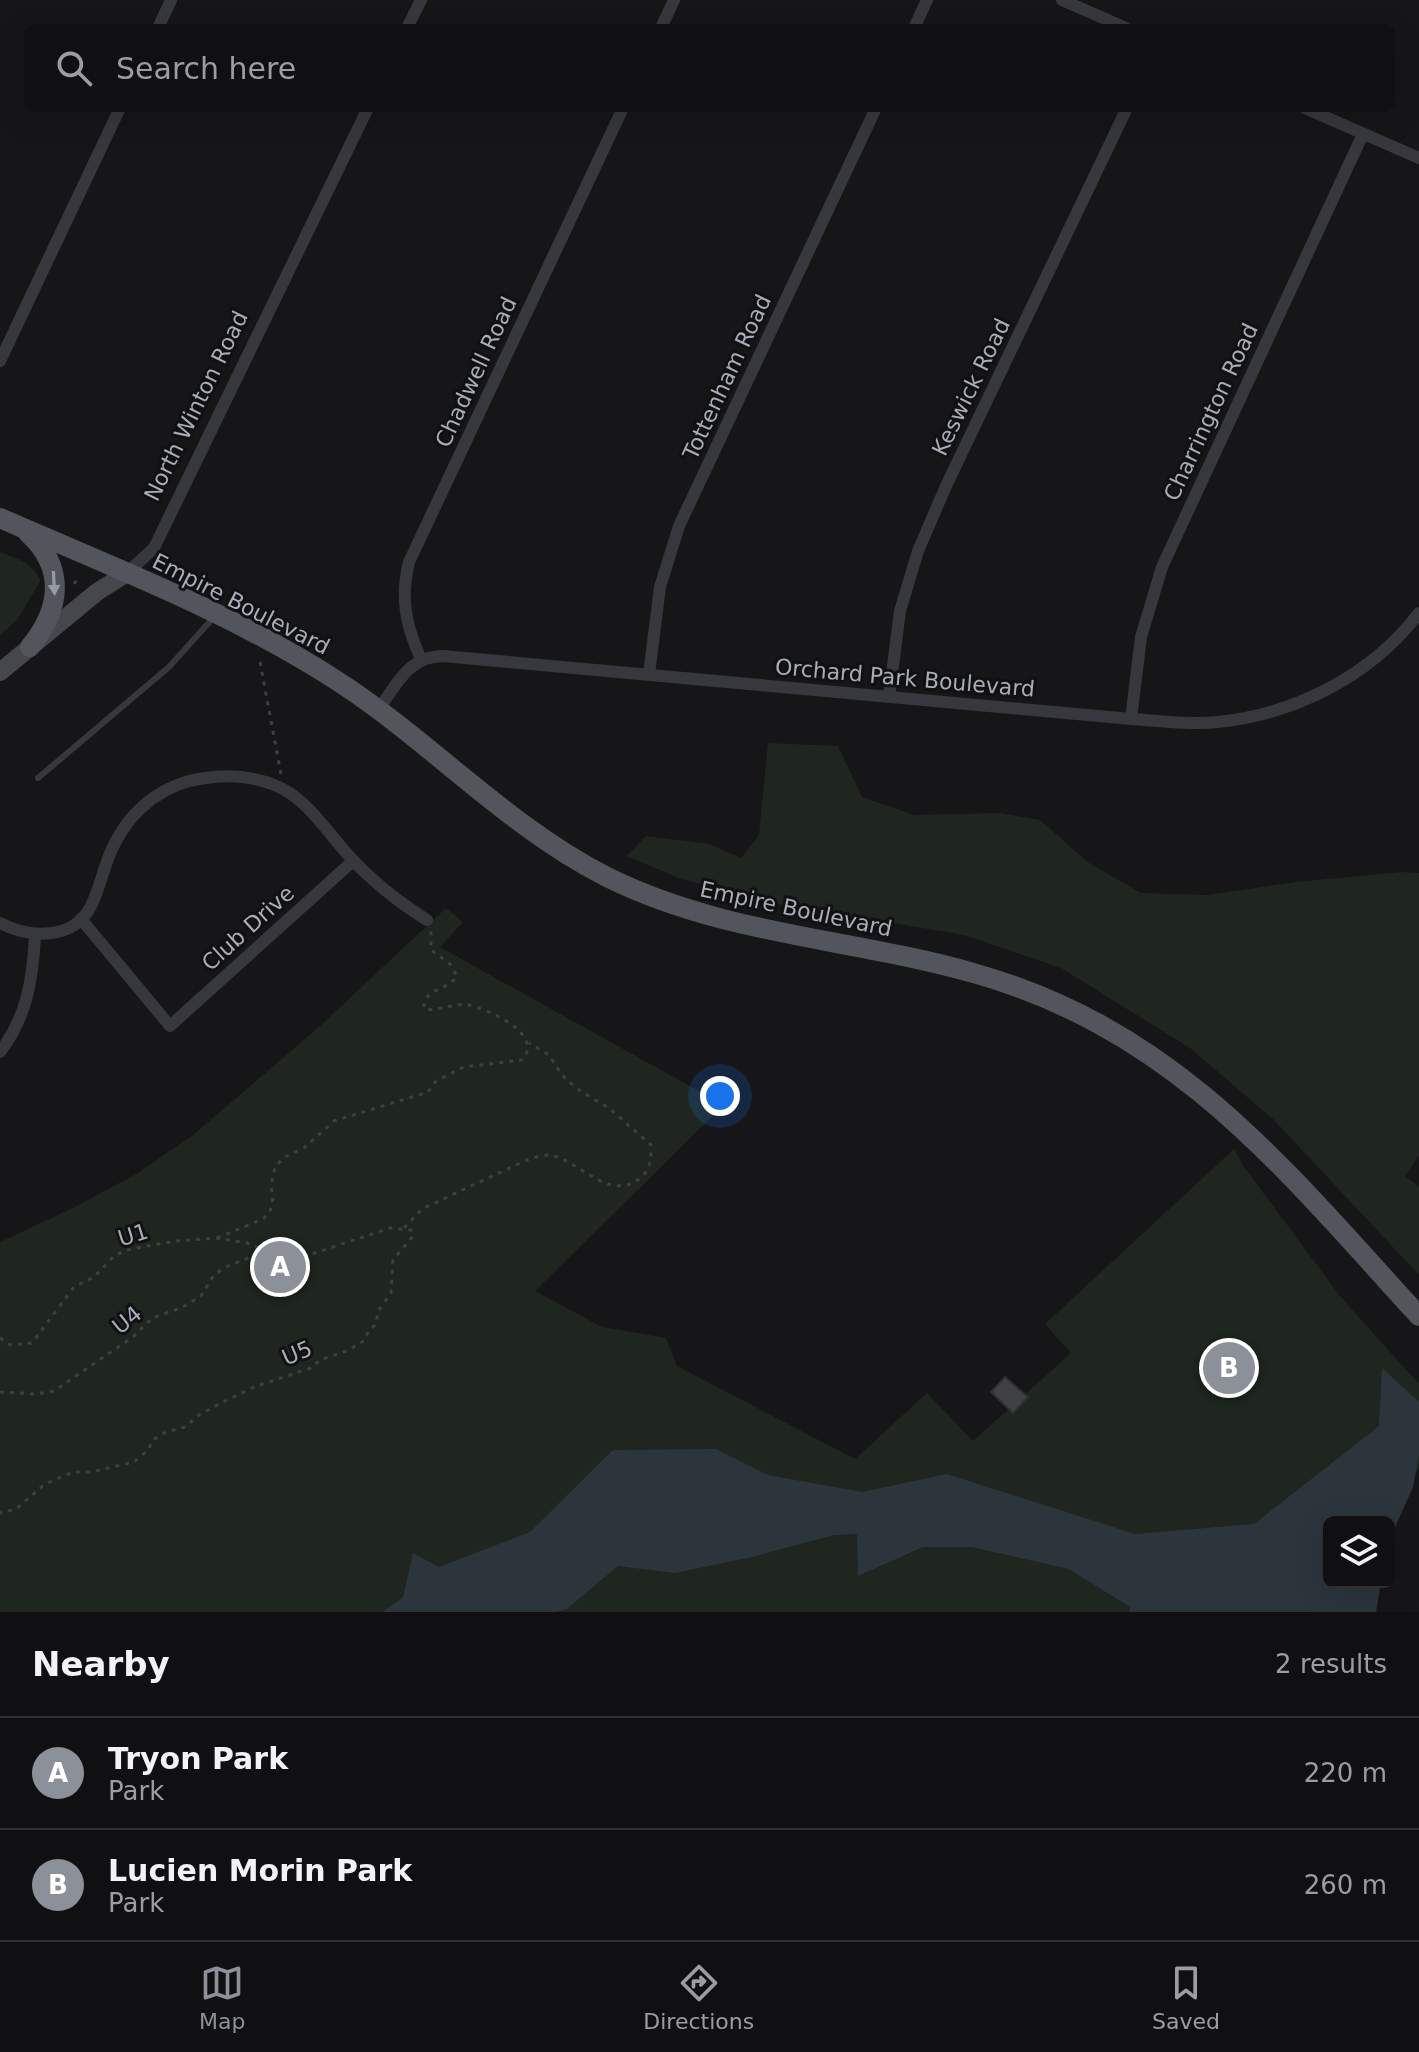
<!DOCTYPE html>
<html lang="en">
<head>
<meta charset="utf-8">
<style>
  body { margin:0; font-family:"DejaVu Sans",sans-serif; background:#1e1e20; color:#f1f3f6 }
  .controls { position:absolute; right:24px; bottom:24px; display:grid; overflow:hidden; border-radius:12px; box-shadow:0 8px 32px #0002 }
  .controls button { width:72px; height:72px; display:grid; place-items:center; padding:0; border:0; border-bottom:2px solid #303032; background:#101012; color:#f1f3f6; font:40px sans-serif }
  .you { position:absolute; left:720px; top:1096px; width:28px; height:28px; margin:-20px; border:6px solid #fff; border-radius:50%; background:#1a73e8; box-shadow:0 0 0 12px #1a73e833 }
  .badge { display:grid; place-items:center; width:52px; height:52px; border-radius:50%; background:#8c9099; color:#fff; font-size:26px; font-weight:700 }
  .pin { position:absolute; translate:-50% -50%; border:4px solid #fff; box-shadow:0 2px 8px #0006 }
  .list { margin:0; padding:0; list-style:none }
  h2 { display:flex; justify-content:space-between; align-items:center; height:104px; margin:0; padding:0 32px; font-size:34px }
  h2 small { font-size:26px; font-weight:400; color:#9c9d9f }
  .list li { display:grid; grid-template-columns:52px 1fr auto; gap:24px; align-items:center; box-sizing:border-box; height:112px; padding:0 32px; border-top:2px solid #303032 }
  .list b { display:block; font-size:30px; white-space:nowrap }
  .list p { margin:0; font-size:26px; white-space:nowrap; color:#9c9d9f }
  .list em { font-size:26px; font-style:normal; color:#9c9d9f }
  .icon { flex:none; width:44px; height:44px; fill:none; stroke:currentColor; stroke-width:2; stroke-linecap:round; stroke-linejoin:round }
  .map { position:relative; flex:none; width:1419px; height:1612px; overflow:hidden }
  .search { position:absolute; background:#101012; box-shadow:0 8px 32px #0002; left:24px; right:24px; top:24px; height:88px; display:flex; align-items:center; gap:20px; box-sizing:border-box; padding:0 28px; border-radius:12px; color:#9c9d9f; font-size:30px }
  .sheet { height:328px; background:#101012 }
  nav { display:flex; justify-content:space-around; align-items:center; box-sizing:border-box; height:112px; border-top:2px solid #303032; background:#101012; font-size:22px; color:#9c9d9f }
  nav a { display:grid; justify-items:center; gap:4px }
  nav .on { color:#8c9099 }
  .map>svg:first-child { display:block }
</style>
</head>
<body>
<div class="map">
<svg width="1419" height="1612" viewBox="0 0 1419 1612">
  <rect width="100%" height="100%" fill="#161618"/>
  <g fill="#1e261f">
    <path d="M0 552C17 559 34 562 40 581L18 619 0 635Z"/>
    <path d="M768 743 838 746 862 797 914 815 1000 813 1040 820 1089 863 1141 893 1208 895 1295 882 1402 872 1419 873V1155L1405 1176 1419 1187V1275L1274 1120 1190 1048 1061 968 964 935 755 900 679 878 627 856 646 836 709 844 741 858 759 835Z"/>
    <path d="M446 908 463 922 440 947 724 1105 535 1291 602 1327 666 1338 677 1366 855 1459 927 1393 973 1441 1071 1353 1045 1324 1234 1149 1242 1164 1340 1296 1419 1384V1469L1364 1522H1329L1271 1612H0V1242L75 1207 136 1174 192 1136 320 1026Z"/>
  </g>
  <path fill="#2c353c" d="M1382 1368 1419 1402V1455L1413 1487 1389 1541V1522H1329V1582H1381L1376 1612H1129L1130 1607 1069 1569 972 1547H923L858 1576 857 1534 834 1535 752 1557 675 1573 618 1566 567 1609 556 1612H383L403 1597 413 1553 439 1567 530 1532 613 1450 716 1449 768 1475 862 1492 947 1474 1135 1534 1254 1524 1379 1426Z"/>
  <path fill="#404145" stroke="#303034" stroke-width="2" d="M1005 1377 1028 1397 1013 1413 991 1392Z"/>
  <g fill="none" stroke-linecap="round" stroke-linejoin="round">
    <g stroke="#3d3f44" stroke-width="3" stroke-dasharray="4 6" stroke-linecap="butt">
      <path d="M74 584 78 578"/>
      <path d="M260 662 281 774"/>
      <path d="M404 1228 422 1209 531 1158C537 1157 544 1155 550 1155 579 1160 609 1202 639 1179 651 1170 651 1159 651 1145L610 1109 576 1088 562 1075 549 1055 529 1043"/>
      <path d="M217 1238 263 1219 270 1212 273 1198 271 1186 275 1167 283 1158 304 1148 334 1121 428 1092 436 1081 464 1067 522 1060C545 1034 489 1010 469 1005 453 1002 439 1012 424 1009 422 988 448 991 457 976L450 964 431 950V931"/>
      <path d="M0 1338 10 1345 32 1343 74 1287 94 1277 115 1255 131 1249 176 1241 216 1238 247 1243 266 1251 300 1258 390 1228 411 1230 413 1236 393 1260 391 1293 378 1311 376 1324 368 1332 365 1340 349 1350 320 1360 311 1368 254 1387 221 1403 199 1415 185 1427 166 1432 153 1440 148 1450 134 1462 91 1472H73L45 1484 16 1509 0 1513"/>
      <path d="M0 1392 36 1394 54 1391 133 1337 152 1318 181 1308 201 1296 212 1278 223 1268 266 1251"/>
    </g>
    <path stroke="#37383d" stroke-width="6" d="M38 778 169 667 214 617"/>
    <g stroke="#37383d" stroke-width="12">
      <path d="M1062 0 1126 28"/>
      <path d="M158 28 171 0"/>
      <path d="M407 28 421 0"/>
      <path d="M661 28 674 0"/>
      <path d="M914 28 927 0"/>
      <path d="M1305 108 1419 158"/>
      <path d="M0 361 120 108"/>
      <path d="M127 573 154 548 368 108"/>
      <path d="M421 659C406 626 400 599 409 562L623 108"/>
      <path d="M649 674 660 587 679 526 876 108"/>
      <path d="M889 697 900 611 918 551 946 486 1127 108"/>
      <path d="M379 709C396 685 409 656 443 656L1131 719C1160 721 1189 725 1218 722 1295 714 1371 676 1419 613"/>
      <path d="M1131 719 1141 637 1162 567 1363 134"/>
      <path d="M81 919 170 1026 353 861"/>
      <path d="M0 923C30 938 73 941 91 906 101 886 104 863 115 843 133 807 166 783 205 778 231 774 259 777 283 789 311 804 330 836 351 858 373 882 400 903 427 920"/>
      <path d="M0 1052C27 1017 33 978 35 935"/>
    </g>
    <path stroke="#45474d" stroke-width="18" d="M0 672 97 592 127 573"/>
    <g stroke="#53555c" stroke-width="20">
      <path d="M0 518C117 569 238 615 345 686 435 746 510 828 607 877 726 936 853 938 977 974 1178 1032 1284 1169 1419 1316"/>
      <path d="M28 533C66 568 61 609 30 647"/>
    </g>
  </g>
  <defs><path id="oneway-solid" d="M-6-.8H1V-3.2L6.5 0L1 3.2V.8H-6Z" transform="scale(2)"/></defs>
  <use fill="#979ba6" href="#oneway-solid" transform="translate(54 583) rotate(87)"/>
  <g text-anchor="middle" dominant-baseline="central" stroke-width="6" stroke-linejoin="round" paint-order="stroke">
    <g font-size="22" fill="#a8adb8" stroke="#111113">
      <text transform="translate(476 372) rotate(-65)">Chadwell Road</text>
      <text transform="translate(727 377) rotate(-65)">Tottenham Road</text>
      <text transform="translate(971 387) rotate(-64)">Keswick Road</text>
      <text transform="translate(196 406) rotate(-64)">North Winton Road</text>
      <text transform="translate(1211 412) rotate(-65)">Charrington Road</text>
      <text transform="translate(241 604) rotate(27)">Empire Boulevard</text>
      <text transform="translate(905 678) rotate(5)">Orchard Park Boulevard</text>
      <text transform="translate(796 909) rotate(12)">Empire Boulevard</text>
      <text transform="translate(248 928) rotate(-42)">Club Drive</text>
      <text transform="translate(133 1235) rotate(-17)">U1</text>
      <text transform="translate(127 1320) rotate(-39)">U4</text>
      <text transform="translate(297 1353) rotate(-23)">U5</text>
    </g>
  </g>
</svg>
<div class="controls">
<button><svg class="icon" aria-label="layers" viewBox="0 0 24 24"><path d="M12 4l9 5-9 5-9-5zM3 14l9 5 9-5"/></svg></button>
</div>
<div class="you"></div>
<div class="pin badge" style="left:280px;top:1267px">A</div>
<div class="pin badge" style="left:1229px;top:1368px">B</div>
<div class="search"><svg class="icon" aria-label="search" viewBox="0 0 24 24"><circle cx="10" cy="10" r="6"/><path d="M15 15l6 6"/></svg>Search here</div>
</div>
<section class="sheet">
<h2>Nearby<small>2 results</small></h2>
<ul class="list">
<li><span class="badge">A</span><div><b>Tryon Park</b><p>Park</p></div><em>220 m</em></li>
<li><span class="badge">B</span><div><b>Lucien Morin Park</b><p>Park</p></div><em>260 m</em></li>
</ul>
</section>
<nav>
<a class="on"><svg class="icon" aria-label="map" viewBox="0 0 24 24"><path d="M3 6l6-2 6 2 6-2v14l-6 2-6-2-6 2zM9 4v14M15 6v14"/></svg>Map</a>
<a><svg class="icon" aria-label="directions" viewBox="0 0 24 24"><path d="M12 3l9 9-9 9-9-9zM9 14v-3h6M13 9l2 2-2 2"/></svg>Directions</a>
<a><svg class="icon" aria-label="saved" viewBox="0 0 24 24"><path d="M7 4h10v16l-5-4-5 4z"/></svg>Saved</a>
</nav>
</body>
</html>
